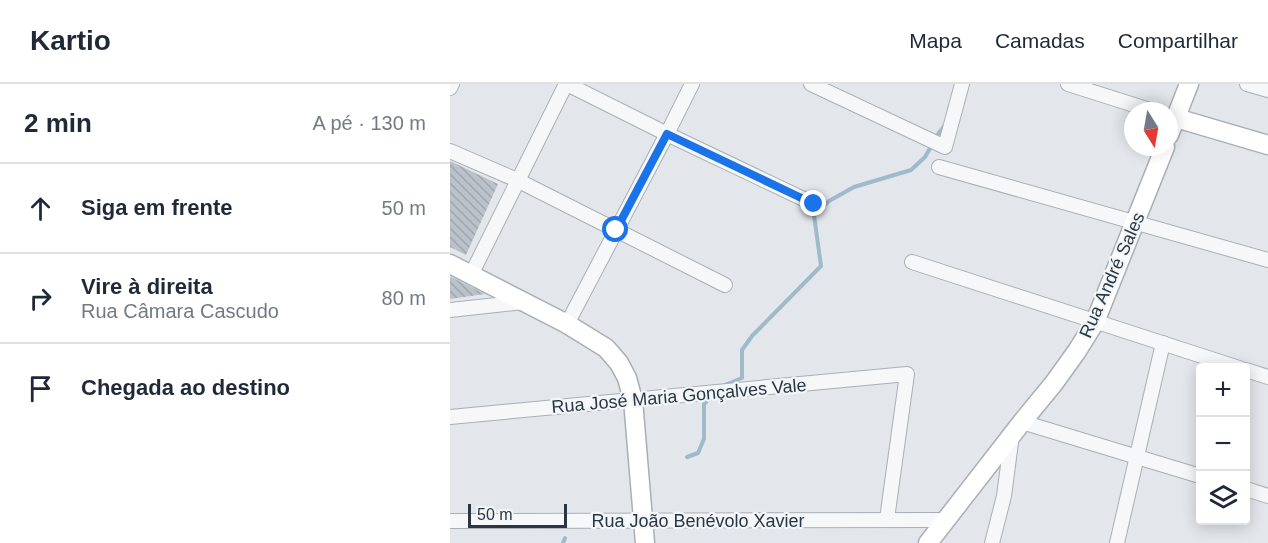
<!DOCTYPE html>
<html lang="pt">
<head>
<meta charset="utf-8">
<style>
  body { margin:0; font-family:Helvetica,sans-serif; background:#f6f6f7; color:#1f2937 }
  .controls { position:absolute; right:18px; bottom:18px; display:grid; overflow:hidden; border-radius:6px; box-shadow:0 3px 15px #0003 }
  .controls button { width:54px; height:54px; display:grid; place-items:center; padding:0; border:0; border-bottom:2px solid #e0e1e3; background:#fff; color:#1f2937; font:30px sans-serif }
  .compass { position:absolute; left:674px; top:18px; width:54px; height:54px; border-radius:50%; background:#fff; box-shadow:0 3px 15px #0003; rotate:169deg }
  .scale { position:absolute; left:18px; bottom:15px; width:99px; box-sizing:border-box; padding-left:6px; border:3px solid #2a3743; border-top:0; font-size:16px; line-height:21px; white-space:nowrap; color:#2a3743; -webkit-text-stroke:4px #f2f6f8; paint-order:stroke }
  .stop { position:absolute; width:18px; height:18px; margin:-14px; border:4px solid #1a73e8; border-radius:50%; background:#fff }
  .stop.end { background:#1a73e8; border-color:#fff; box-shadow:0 2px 6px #0008 }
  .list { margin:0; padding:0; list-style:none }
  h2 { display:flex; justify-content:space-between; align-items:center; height:78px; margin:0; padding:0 24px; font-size:26px }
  h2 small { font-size:20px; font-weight:400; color:#747a83 }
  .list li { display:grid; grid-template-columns:39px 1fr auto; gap:18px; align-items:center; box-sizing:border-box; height:90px; padding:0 24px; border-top:2px solid #e0e1e3 }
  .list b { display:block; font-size:22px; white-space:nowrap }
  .list p { margin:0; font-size:20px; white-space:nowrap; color:#747a83 }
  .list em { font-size:20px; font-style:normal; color:#747a83 }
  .icon { flex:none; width:33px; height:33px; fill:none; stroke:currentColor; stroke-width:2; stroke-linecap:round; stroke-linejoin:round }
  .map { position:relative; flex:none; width:818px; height:459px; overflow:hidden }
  header { display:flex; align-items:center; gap:36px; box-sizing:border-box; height:84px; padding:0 30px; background:#fff; border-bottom:2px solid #e0e1e3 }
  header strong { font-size:28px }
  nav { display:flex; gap:33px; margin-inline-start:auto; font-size:21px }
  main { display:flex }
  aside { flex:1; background:#fff }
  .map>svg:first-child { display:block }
</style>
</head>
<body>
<header>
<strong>Kartio</strong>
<nav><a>Mapa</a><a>Camadas</a><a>Compartilhar</a></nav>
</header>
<main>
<aside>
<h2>2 min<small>A pé · 130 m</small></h2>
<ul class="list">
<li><svg class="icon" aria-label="ahead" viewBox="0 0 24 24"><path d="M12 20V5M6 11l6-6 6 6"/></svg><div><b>Siga em frente</b></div><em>50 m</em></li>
<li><svg class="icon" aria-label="right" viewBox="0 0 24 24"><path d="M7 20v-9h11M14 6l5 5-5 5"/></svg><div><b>Vire à direita</b><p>Rua Câmara Cascudo</p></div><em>80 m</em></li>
<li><svg class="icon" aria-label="arrive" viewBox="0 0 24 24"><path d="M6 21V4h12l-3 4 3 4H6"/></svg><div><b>Chegada ao destino</b></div></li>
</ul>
</aside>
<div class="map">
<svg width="818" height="459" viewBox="0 0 818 459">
  <defs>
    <pattern id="building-back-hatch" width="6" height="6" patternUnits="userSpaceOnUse" patternTransform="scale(1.5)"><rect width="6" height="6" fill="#bac1c8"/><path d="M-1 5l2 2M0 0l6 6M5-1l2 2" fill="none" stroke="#a0a6ad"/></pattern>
  </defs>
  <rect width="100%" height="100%" fill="#e3e7eb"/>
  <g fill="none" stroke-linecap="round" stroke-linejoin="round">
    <g stroke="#9ebacb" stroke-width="4">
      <path d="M485 54 495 41"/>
      <path d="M275 301 292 294V266L302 252 371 182 364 131 379 117 404 103 461 86 475 73 482 61"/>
      <path d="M237 373 248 369 254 355V320L260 314"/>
      <path d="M113 459 115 454"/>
    </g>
  </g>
  <g fill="url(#building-back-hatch)">
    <path d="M0 77 48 100 16 171 0 163Z"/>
    <path d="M0 193 3 194 35 210 0 215Z"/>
  </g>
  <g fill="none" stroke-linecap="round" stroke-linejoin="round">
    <defs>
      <g id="street">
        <path d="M117 0 217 50 364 120"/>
        <path d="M361 0 495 63 512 0"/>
        <path d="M618 0 703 27"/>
        <path d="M797 0 818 6"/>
        <path d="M0 4 2 0"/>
        <path d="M0 67 67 96 275 201"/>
        <path d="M489 83 818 176"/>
        <path d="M462 178 789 284"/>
        <path d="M21 191 116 0"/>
        <path d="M0 226 74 218"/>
        <path d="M117 240 217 50 242 0"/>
        <path d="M796 286 818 293"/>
        <path d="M0 333 457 290 437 435"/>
        <path d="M572 338 750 392"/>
        <path d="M796 405 818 412"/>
        <path d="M0 437 495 436"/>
        <path d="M542 459 554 412 562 351"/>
        <path d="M667 459 713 259"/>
      </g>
      <g id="secondary">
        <path d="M726 34 818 61"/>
        <path d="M719 51 739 0"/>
        <path d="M0 180 117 240 156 264 169 279 177 294 183 316 195 459"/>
        <path d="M478 459 572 338 604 299 627 267 645 238 715 63"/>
      </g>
    </defs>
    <use href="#street" stroke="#a8afb5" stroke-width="16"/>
    <use href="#secondary" stroke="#a8afb5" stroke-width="21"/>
    <use href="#street" stroke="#f5f7f9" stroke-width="14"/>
    <use href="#secondary" stroke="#fff" stroke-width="18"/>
  </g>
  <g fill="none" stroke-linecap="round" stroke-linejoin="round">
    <path stroke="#1a73e8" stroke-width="8" d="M166 146 217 50 364 120"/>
  </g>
  <g text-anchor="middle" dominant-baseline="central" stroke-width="4.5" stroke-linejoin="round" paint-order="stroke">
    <g font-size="18" fill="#2a3743" stroke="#f2f6f8">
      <text transform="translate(662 191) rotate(-66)">Rua André Sales</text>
      <text transform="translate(229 312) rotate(-5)">Rua José Maria Gonçalves Vale</text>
      <text x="248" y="437">Rua João Benévolo Xavier</text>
    </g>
  </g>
</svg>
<div class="controls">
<button>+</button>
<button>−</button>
<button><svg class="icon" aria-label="layers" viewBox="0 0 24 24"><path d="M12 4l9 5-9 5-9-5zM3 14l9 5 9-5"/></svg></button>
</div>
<svg class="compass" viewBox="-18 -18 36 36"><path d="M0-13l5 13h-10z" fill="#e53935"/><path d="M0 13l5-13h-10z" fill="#747a83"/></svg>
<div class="scale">50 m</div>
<div class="stop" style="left:166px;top:146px"></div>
<div class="stop end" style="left:364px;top:120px"></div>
</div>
</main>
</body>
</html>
